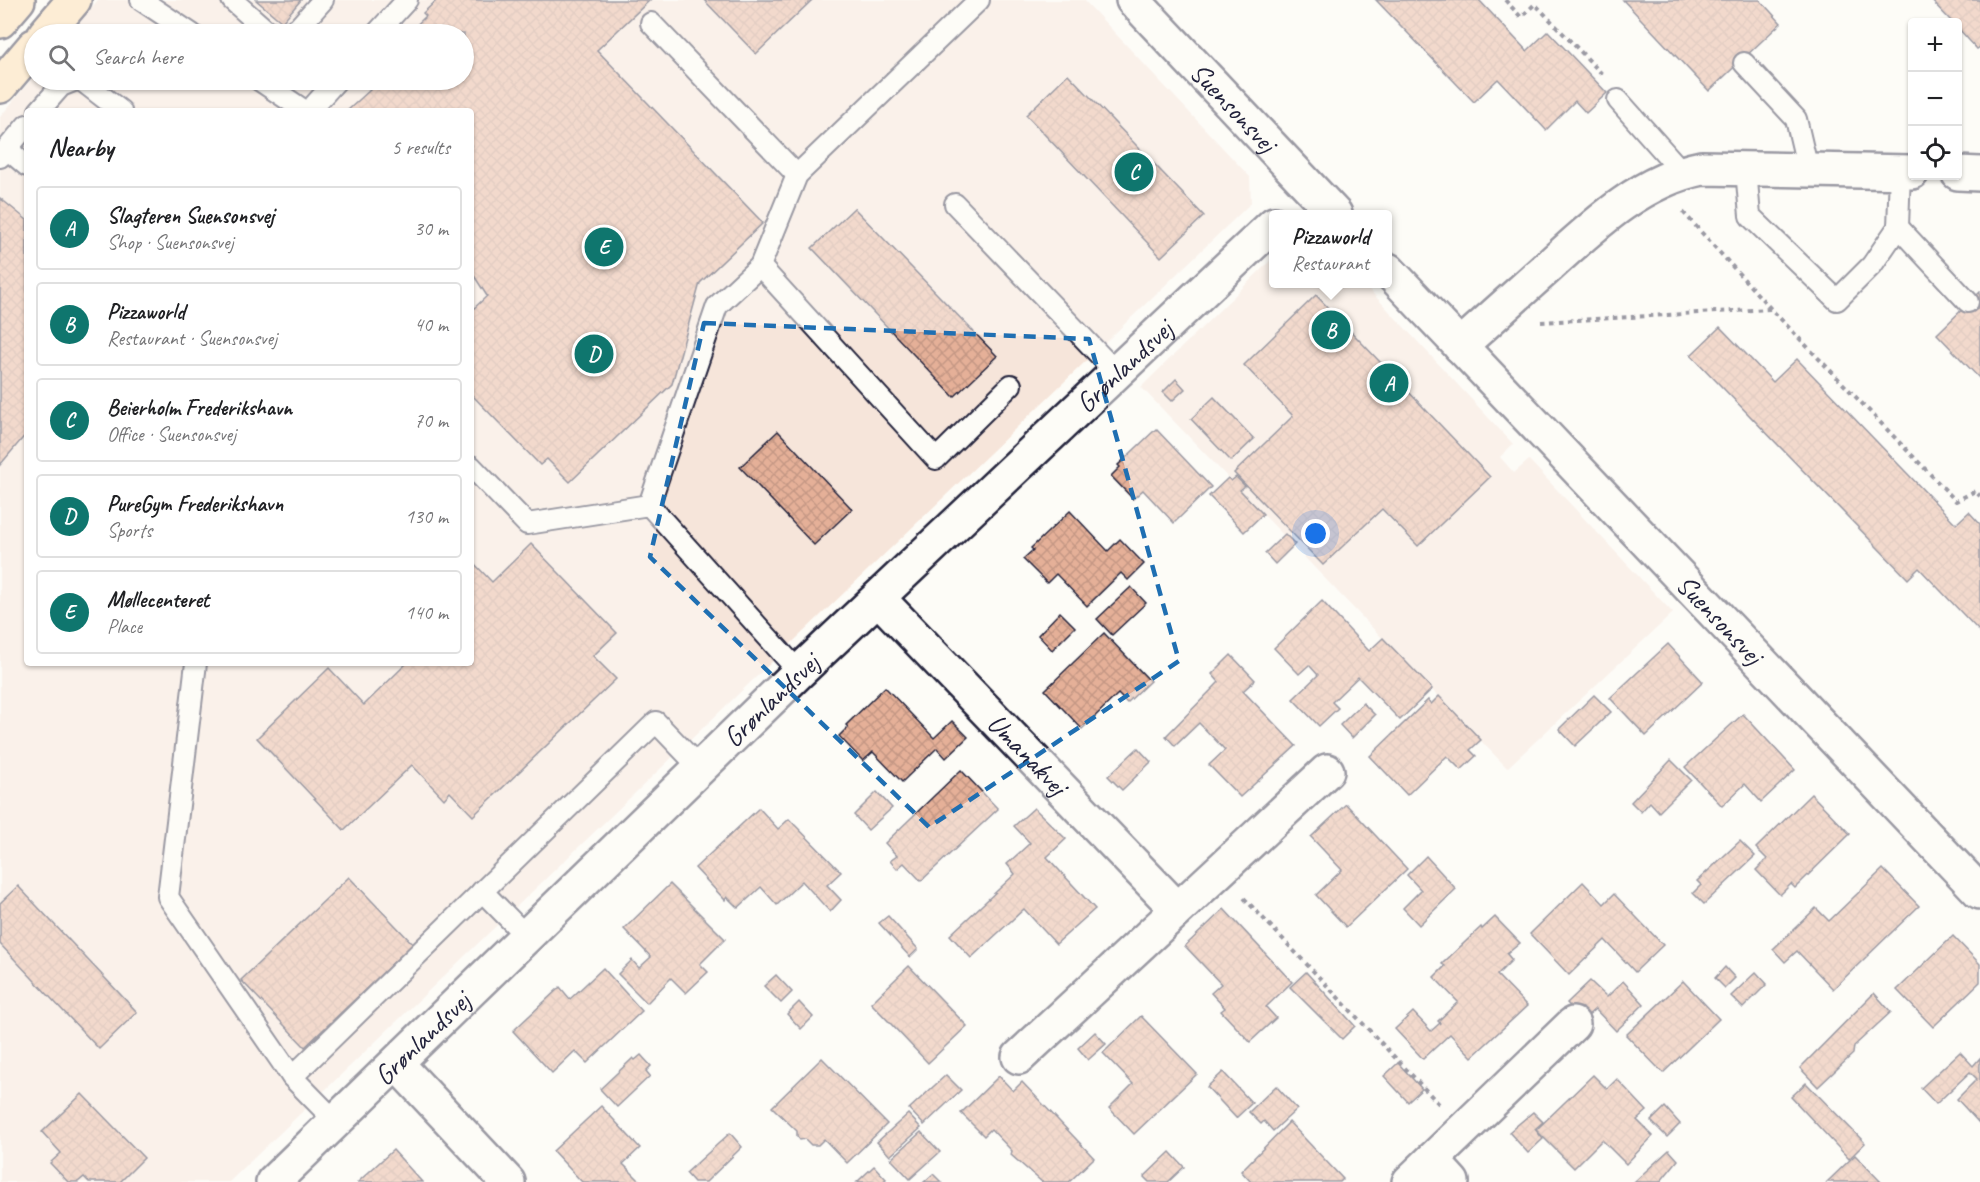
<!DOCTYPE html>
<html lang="en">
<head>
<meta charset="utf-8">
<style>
  body { margin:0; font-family:Caveat,sans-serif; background:#f6f6f6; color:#202124 }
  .controls { position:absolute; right:18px; top:18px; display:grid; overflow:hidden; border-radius:6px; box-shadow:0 2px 4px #0004 }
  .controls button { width:54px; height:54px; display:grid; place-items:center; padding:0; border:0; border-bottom:2px solid #e0e0e0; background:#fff; color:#202124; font:30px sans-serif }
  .you { position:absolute; left:1316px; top:534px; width:21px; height:21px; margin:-15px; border:4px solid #fff; border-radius:50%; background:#1a73e8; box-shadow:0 0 0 9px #1a73e833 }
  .badge { display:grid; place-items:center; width:39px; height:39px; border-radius:50%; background:#0f766e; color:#fff; font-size:20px; font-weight:700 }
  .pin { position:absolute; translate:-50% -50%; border:3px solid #fff; box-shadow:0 2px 6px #0006 }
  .popup { position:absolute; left:1269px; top:210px; width:123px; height:78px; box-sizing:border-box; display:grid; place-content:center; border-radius:6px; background:#fff; filter:drop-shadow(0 2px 4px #0005); font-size:20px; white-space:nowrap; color:#757577 }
  .popup b { font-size:22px; color:#202124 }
  .popup::after { content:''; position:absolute; left:50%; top:100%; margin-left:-12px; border:12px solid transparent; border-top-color:#fff }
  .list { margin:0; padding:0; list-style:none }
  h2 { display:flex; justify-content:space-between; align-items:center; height:78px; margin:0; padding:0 24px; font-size:26px }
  h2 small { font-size:20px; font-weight:400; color:#757577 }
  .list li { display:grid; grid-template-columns:39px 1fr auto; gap:18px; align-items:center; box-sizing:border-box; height:84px; margin:0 12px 12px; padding:0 12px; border:2px solid #e0e0e0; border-radius:6px }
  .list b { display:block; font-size:22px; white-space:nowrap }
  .list p { margin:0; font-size:20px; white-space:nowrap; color:#757577 }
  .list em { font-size:20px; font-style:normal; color:#757577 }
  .icon { flex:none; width:33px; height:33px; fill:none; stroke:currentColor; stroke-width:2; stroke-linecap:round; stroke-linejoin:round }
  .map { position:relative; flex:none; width:1980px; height:1182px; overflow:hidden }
  .search { position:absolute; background:#fff; box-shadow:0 2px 4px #0004; left:24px; top:24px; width:450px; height:66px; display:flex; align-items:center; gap:15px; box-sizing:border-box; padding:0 21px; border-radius:33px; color:#757577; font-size:22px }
  .panel { position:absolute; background:#fff; box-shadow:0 2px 4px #0004; left:24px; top:108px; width:450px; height:558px; border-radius:6px }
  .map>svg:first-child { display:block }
</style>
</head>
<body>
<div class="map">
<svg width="1980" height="1182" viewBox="0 0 1980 1182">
  <defs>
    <pattern id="building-cross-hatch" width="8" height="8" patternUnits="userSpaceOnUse" patternTransform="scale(1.5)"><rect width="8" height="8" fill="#e5b098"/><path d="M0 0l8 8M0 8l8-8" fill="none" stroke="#c49784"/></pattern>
  </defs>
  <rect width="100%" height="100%" fill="#fdfcf7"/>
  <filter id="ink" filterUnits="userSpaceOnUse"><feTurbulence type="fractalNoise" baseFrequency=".0167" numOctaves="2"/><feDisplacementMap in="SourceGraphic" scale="12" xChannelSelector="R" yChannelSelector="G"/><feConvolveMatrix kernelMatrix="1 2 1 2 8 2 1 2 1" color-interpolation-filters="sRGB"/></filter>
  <g filter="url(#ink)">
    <g fill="#f6e5da" fill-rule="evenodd">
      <path d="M98 0H1084L1250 177 1251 203 229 1182H0V117L34 76V80H464V34H69ZM27 111H471V663H27Z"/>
      <path d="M1274 257V284H1364L1513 444 1500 457 1514 473 1529 460 1673 613 1507 768 1141 387Z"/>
    </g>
    <g fill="url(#building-cross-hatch)" stroke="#22223b" stroke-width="1.5">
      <path d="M256 0H301L282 22Z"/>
      <path d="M437 0H650L597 50 763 223 700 283 672 384 570 482 547 459 540 465 471 394V311L487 296 471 271V111H347L370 90 365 85 371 80H464V34H407L426 16 423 13Z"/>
      <path d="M704 0H812L756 54Z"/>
      <path d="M1376 0H1479L1527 51 1548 31 1607 93 1586 113 1575 101 1546 130 1498 79 1474 102Z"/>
      <path d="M1623 0H1760L1781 23 1709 91Z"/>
      <path d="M1931 0H1980V47L1977 49 1958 28V22H1952Z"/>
      <path d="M1068 74 1204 216 1161 257 1026 115Z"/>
      <path d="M0 198 27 220V433L0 465Z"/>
      <path d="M854 208 997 356 954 397 812 248Z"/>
      <path d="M1980 292V379L1937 334Z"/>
      <path d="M1316 295 1490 477 1418 546 1382 509 1323 565 1234 473 1293 416 1244 365Z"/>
      <path d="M1720 327 1773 382 1797 359 1956 524 1969 512 1980 524V632L1919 568 1908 579 1691 355Z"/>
      <path d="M1176 379 1185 389 1172 401 1163 392Z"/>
      <path d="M1214 397 1254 439 1231 461 1191 419Z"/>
      <path d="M1156 429 1211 487 1174 523 1143 490 1133 499 1111 476 1120 467 1118 465Z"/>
      <path d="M778 431 852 509 814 545 740 467Z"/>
      <path d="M1236 477 1245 486 1240 490 1263 514 1244 532 1209 496 1228 478 1231 481Z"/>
      <path d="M1070 511 1108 551 1120 539 1144 564 1128 580 1121 573 1087 606 1056 574 1047 583 1023 559 1033 550 1031 548Z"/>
      <path d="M1285 534 1295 544 1275 564 1265 553Z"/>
      <path d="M531 544 617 633 593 656 616 679 473 816 450 792 444 799 412 765 344 830 257 738 329 668 364 705 407 663H471V560L492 582Z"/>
      <path d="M1131 587 1146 603 1112 635 1097 619Z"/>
      <path d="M1322 601 1369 651 1383 638 1432 689 1400 720 1358 677 1332 702 1338 708 1319 726 1293 699 1318 675 1309 665 1299 674 1274 648Z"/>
      <path d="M1060 612 1075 627 1052 650 1038 635Z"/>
      <path d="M1104 633 1150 681 1127 703 1118 694 1082 729 1045 690Z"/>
      <path d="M1668 644 1703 682 1646 736 1610 698Z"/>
      <path d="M1231 655 1255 680 1243 691 1296 746 1240 797 1209 765 1225 750 1199 723 1175 746 1166 736 1219 682 1212 674Z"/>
      <path d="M885 687 934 738 952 721 968 737 946 758 937 748 902 782 873 752 863 761 839 736 848 727 846 725Z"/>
      <path d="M1594 695 1611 712 1575 746 1559 729Z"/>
      <path d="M1439 696 1481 740 1470 750 1476 756 1461 770 1447 756 1407 795 1370 756 1428 700 1431 704Z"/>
      <path d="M1363 703 1375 715 1352 738 1340 725Z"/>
      <path d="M1743 714 1795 770 1761 802 1745 784 1722 806 1685 767Z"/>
      <path d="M1138 748 1151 762 1122 790 1108 776Z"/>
      <path d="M1671 760 1691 780 1659 812 1650 802 1641 812 1631 802Z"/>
      <path d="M961 770 998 809 921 881 904 863 897 869 890 861 897 856 885 843Z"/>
      <path d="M877 792 892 808 868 830 854 815Z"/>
      <path d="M1811 794 1850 834 1795 888 1791 884 1780 895 1756 870 1767 859 1756 848Z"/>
      <path d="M1346 804 1407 869 1346 927 1316 895 1342 870 1311 837Z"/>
      <path d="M759 808 778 829 789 819 841 872 827 885 841 900 830 912 802 881 777 905 761 887 738 908 727 897 725 900 695 868Z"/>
      <path d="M1034 808 1066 839 1047 857 1095 909 1056 944 1024 909 971 958 950 935 1015 874 1007 864 1030 843 1014 826Z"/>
      <path d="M1740 841 1755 856 1704 904 1693 893 1701 885 1697 881Z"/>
      <path d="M1426 856 1456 889 1419 925 1403 908 1421 890 1407 875Z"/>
      <path d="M1883 869 1919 906 1833 989 1797 951 1785 962 1773 949 1816 908 1829 921Z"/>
      <path d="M349 877 413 944 305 1047 241 980Z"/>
      <path d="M1583 882 1604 904 1614 894 1663 945 1635 972 1605 940 1569 975 1530 934Z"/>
      <path d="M670 884 725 939 700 964 708 972 686 993 671 978 647 1003 618 974 632 960 639 968 651 957 624 929Z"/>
      <path d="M18 886 137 1012 99 1049 0 944V903Z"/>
      <path d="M1224 909 1292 982 1266 1007 1276 1018 1250 1042 1221 1011 1225 1008 1211 993 1221 984 1185 946Z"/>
      <path d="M888 916 918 949 910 957 879 923Z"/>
      <path d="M1495 917 1520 943 1507 954 1512 960 1497 975 1527 1006 1472 1057 1450 1034 1423 1059 1395 1029 1413 1012 1431 1031 1440 1023 1438 1021 1458 1002 1434 977 1445 966 1442 964 1481 927 1482 929Z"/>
      <path d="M1953 936 1980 964V982L1933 1027 1897 990Z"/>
      <path d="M909 966 967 1026 928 1063 871 1003Z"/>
      <path d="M1725 967 1735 978 1725 988 1715 978Z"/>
      <path d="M603 968 642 1011 587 1063 575 1051 552 1073 513 1031 560 987 570 999Z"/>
      <path d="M1306 972 1355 1026 1342 1039 1290 987Z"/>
      <path d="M1756 972 1767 984 1743 1008 1731 996Z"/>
      <path d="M776 975 792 992 781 1003 764 986Z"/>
      <path d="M1590 981 1607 997 1623 981 1644 1004 1616 1031 1595 1009 1583 1020 1567 1003Z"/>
      <path d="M1683 981 1719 1019 1663 1073 1626 1035Z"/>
      <path d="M1874 993 1891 1012 1854 1046 1853 1054 1818 1087 1800 1068Z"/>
      <path d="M799 1002 813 1017 801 1029 787 1014Z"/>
      <path d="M1141 1016 1197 1074 1134 1134 1109 1108 1133 1084 1103 1053Z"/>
      <path d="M1095 1032 1106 1044 1088 1060 1078 1048Z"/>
      <path d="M1960 1052 1973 1066 1980 1058V1124L1957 1099 1977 1079 1970 1072 1936 1104 1921 1088Z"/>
      <path d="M641 1055 651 1066 646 1071 650 1076 617 1107 600 1089 633 1058 635 1060Z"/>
      <path d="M822 1058 887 1124 847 1163 824 1139 818 1145H811L805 1139 800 1140 797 1136V1131L772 1107Z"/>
      <path d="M1398 1063 1422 1089 1408 1102 1384 1076Z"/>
      <path d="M1223 1072 1252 1103 1236 1118 1207 1087Z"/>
      <path d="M946 1075 961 1090 924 1125 909 1109Z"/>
      <path d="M1593 1075 1607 1089 1617 1079 1647 1111 1637 1120 1653 1136 1626 1164 1602 1140 1574 1168 1536 1130Z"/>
      <path d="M999 1076 1013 1091 1022 1082 1094 1158 1069 1182H1042L1011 1155 1012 1151 991 1129 984 1136 961 1113Z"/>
      <path d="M1806 1083 1865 1143 1849 1159 1791 1097Z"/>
      <path d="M1276 1086 1297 1109 1273 1131 1264 1121 1261 1124 1249 1112Z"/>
      <path d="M82 1094 144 1158 120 1182H89L84 1177 78 1182H68L50 1163 61 1153 42 1132Z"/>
      <path d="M601 1106 640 1148 623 1164 641 1182H582L553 1151Z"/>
      <path d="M1665 1107 1680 1124 1667 1137 1651 1121Z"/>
      <path d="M1533 1112 1543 1122 1535 1129 1543 1139 1528 1153 1509 1132Z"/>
      <path d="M908 1114 921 1128 890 1156 877 1142Z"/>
      <path d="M1289 1122 1343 1179 1340 1182H1251L1241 1171Z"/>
      <path d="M921 1132 940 1152 910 1179 891 1159Z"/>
      <path d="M730 1133 742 1147 706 1182H694L686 1173Z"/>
      <path d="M393 1150 422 1182H358Z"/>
      <path d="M1669 1150 1678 1160 1660 1182H1634Z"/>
      <path d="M1170 1152 1184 1167 1168 1182H1149L1144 1177Z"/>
      <path d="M1855 1155 1881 1182H1827Z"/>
      <path d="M874 1166 886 1179 883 1182H857Z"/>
      <path d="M933 1174 941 1182H924Z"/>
    </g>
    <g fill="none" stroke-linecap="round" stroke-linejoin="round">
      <defs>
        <g id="service">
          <path d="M141 0 192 34"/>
          <path d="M232 0 267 31 280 34"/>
          <path d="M651 23 797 175"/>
          <path d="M285 34 298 28 323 0"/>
          <path d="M376 34 407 0"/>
          <path d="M1744 63 1796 119 1808 170"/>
          <path d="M81 80 121 111"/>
          <path d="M259 80 305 111"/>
          <path d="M1618 100 1682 172"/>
          <path d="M39 111 61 86 76 80"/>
          <path d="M309 111 337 80"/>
          <path d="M7 149 27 166"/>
          <path d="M0 157 27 125"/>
          <path d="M1746 169 1750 216 1837 300 1872 265 1898 227 1900 172"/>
          <path d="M955 204 1116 372"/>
          <path d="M1898 227 1968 302"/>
          <path d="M760 266 936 459 1011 385"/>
          <path d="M471 466 527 524 649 505 799 672"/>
          <path d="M649 505 717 306 760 266 797 175 979 0"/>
          <path d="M196 663 168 897 292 1077"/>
          <path d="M482 891 527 937"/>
          <path d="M336 1122 292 1077 656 722 700 768"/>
        </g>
        <g id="minor">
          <path id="s1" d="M1133 0 1335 214"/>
          <path d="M1958 173 1980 174"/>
          <path id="s2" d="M1388 270 1980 892"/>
          <path d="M1460 346C1490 319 1520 292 1549 266 1594 225 1641 180 1702 168L1912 172"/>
          <path id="s3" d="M878 598 1177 909"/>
          <path d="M1019 1057 1327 771"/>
          <path d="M397 1064 508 1182"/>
          <path d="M1432 1160 1452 1182"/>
          <path id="s4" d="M273 1182 799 672 1274 224"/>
          <path d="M1409 1182 1573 1024"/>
        </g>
        <g id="primary">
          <path d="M0 21 18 0"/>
          <path d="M45 34 74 0"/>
          <path d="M0 86 34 46"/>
        </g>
      </defs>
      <use href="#service" stroke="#22223b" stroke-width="24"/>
      <use href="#minor" stroke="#22223b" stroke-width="38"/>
      <use href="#primary" stroke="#22223b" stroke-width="38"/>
      <g stroke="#22223b" stroke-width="4" stroke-dasharray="4.5 4.5" stroke-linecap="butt">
        <path d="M1505 0 1521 17 1535 4 1604 76"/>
        <path d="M1683 212 1771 309 1956 501 1975 491 1980 496"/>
        <path d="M1541 322 1771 309"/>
        <path d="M1244 898 1439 1104"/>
      </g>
      <use href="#service" stroke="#fdfcf7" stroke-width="20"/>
      <use href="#minor" stroke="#fdfcf7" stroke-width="33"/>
      <use href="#primary" stroke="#fddcac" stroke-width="33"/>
    </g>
  </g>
  <path d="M0 0H1980V1182H0ZM704 323 1089 339 1179 661 929 827 650 557Z" fill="#fdfcf7" fill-opacity=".55" fill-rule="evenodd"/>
  <path fill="none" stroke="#1f6fb2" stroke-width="4.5" stroke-dasharray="12 8" stroke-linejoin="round" d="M704 323 1089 339 1179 661 929 827 650 557Z"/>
  <g text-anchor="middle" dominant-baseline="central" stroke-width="4.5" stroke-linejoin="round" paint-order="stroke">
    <g font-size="28" fill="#22223b" stroke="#fdfcf7">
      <text stroke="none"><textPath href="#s1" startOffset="147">Suensonsvej</textPath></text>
      <text stroke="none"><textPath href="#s4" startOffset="1179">Grønlandsvej</textPath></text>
      <text stroke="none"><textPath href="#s2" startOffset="482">Suensonsvej</textPath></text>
      <text stroke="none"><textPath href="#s4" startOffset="693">Grønlandsvej</textPath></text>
      <text stroke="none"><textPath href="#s3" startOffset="216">Umanakvej</textPath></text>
      <text stroke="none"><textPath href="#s4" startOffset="207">Grønlandsvej</textPath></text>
    </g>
  </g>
</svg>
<div class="controls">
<button>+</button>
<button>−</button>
<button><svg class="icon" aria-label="locate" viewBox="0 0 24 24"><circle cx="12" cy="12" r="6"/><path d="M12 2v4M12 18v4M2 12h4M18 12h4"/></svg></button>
</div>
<div class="you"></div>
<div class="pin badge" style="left:1389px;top:383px">A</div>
<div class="pin badge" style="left:1331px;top:330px">B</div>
<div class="popup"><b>Pizzaworld</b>Restaurant</div>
<div class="pin badge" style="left:1134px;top:172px">C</div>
<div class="pin badge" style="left:594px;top:354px">D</div>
<div class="pin badge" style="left:604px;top:247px">E</div>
<div class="search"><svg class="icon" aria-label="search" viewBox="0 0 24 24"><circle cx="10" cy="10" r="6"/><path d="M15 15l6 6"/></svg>Search here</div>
<section class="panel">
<h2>Nearby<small>5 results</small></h2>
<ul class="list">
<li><span class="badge">A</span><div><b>Slagteren Suensonsvej</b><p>Shop · Suensonsvej</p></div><em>30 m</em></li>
<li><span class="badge">B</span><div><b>Pizzaworld</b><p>Restaurant · Suensonsvej</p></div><em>40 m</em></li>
<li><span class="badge">C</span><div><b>Beierholm Frederikshavn</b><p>Office · Suensonsvej</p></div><em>70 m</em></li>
<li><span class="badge">D</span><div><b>PureGym Frederikshavn</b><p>Sports</p></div><em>130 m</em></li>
<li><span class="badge">E</span><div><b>Møllecenteret</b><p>Place</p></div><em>140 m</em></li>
</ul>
</section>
</div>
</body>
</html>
